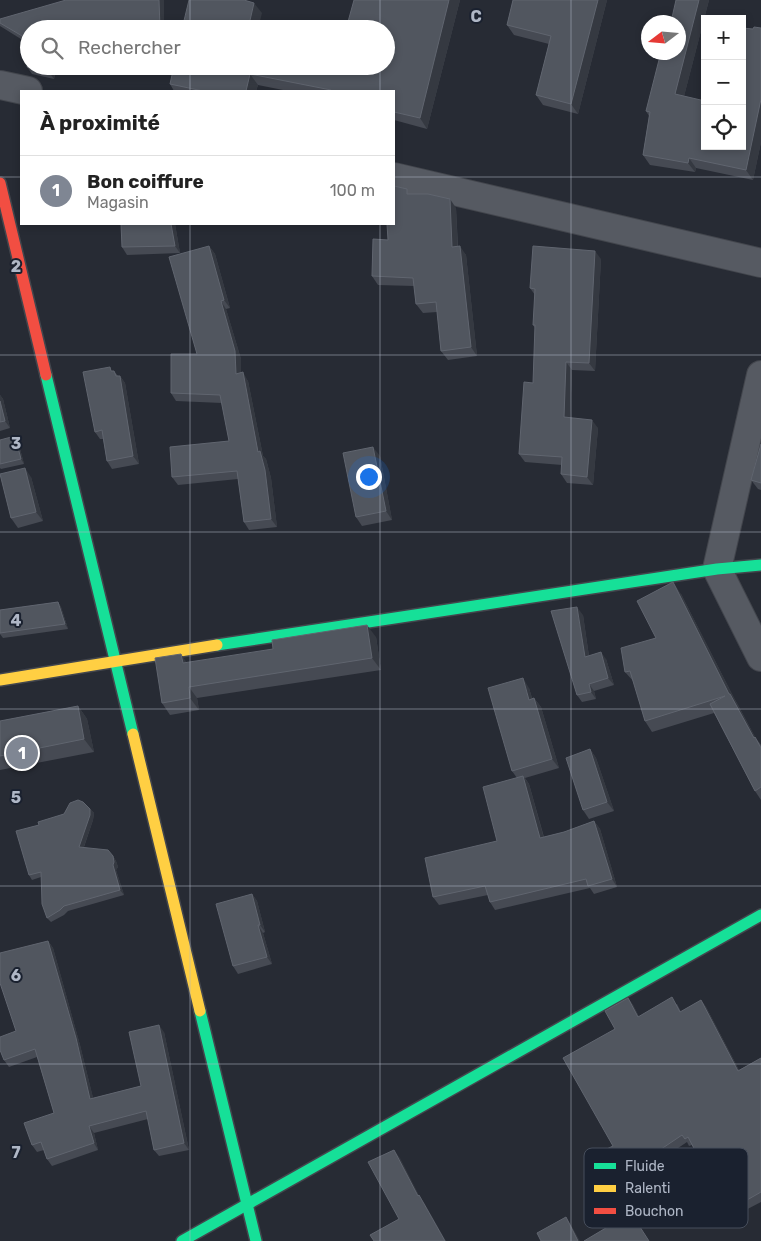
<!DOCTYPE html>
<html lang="fr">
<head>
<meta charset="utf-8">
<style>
  body { margin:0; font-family:Rubik,sans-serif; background:#f2f2f2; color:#222 }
  .controls { position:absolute; right:15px; top:15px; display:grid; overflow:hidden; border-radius:0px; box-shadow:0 2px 8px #0003 }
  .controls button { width:45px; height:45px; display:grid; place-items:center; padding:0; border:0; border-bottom:1px solid #e0e0e0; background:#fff; color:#222; font:25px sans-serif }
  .compass { position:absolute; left:641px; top:15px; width:45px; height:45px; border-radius:50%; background:#fff; box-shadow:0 2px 8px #0003; rotate:254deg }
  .you { position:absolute; left:368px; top:476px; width:18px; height:18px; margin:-12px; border:4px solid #fff; border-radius:50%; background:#1a73e8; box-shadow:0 0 0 8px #1a73e833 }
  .badge { display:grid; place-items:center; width:32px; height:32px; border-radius:50%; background:#7f8693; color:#fff; font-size:16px; font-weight:700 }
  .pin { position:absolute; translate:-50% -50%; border:2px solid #fff; box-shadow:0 1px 5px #0006 }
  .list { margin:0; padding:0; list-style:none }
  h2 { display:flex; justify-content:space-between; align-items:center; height:65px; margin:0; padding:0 20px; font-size:21px }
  h2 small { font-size:16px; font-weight:400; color:#767676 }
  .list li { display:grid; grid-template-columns:32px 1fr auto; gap:15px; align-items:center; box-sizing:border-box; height:70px; padding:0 20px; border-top:1px solid #e0e0e0 }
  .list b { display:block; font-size:19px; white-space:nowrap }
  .list p { margin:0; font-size:16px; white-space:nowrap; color:#767676 }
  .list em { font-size:16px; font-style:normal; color:#767676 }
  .icon { flex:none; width:28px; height:28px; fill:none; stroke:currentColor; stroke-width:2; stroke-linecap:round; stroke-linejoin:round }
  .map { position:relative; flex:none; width:761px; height:1241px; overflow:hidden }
  .search { position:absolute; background:#fff; box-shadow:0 2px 8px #0003; left:20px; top:20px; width:375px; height:55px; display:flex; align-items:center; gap:12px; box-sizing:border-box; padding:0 18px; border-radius:28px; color:#767676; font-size:19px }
  .panel { position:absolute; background:#fff; box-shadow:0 2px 8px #0003; left:20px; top:90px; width:375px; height:135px; border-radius:0px }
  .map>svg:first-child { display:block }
</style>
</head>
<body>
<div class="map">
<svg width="761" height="1241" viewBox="0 0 761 1241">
  <rect width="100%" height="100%" fill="#272b34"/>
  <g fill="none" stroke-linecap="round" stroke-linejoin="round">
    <defs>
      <g id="street">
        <path d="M0 85 28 91"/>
        <path d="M394 177 761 263"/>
        <path d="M761 375 717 569 761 657"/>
      </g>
      <g id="fast">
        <path d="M46 375 133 734"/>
        <path d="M217 645 717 569 761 565"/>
        <path d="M200 1011 256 1241"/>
        <path d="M182 1241 761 915"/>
      </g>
      <g id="slow">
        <path d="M0 680 217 645"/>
        <path d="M133 734 200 1011"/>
      </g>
      <path id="jam" d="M0 183 46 375"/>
    </defs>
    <use href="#street" stroke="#43464d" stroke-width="30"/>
    <use href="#fast" stroke="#43464d" stroke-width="14"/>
    <use href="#slow" stroke="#43464d" stroke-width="14"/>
    <use href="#jam" stroke="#43464d" stroke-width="14"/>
    <use href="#street" stroke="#565a62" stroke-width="28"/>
    <use href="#fast" stroke="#16e098" stroke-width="11"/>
    <use href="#slow" stroke="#ffcf43" stroke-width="11"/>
    <use href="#jam" stroke="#f24e42" stroke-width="11"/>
  </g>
  <g fill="#464a53">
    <path d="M164 0V29H29V44L0 26V19Z"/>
    <path d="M354 0H460L427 129 394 120V91H288L258 85 256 91H174L170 84 174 66H386Z"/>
    <path d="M513 0H607L578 114 543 105 536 95 549 44 514 35 507 25Z"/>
    <path d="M676 0H709L684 96 742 146 753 29 761 28V142L753 180 696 168 695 172 650 165 643 155 649 116 646 111 678 52Z"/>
    <path d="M29 66H57L54 79 32 74 27 67Z"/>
    <path d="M411 194 456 208 458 246 466 255 477 356 448 360 441 351 437 312 423 313 416 304 414 286 378 285 372 276Z"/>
    <path d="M121 224H175L180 253 127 255 122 247Z"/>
    <path d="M209 246 215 254 230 308 226 309 241 359V373L248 381 263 456 266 459 271 478 277 527 249 530 244 522 238 479 178 485 172 477 229 441 222 403 176 401 171 393 197 354Z"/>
    <path d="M601 259 595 371 572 370 570 418 598 428 593 485 567 483 561 474 562 465 525 462 519 454 533 383 535 328 533 325 535 295 530 288Z"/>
    <path d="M114 371 118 376H120L125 383 139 464 112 469 107 461 103 439H100L95 432Z"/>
    <path d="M0 395 3 399 10 428 0 431Z"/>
    <path d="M0 440 18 441 24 464 1 469 0 468Z"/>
    <path d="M761 444V490L758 489 751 480Z"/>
    <path d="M380 456 392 520 362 526 356 517Z"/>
    <path d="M31 477 43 521 18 528 11 518Z"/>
    <path d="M681 594 734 698 738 705 755 737 761 745V800L755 791 714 713 652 732 645 721 634 682 625 672 656 638Z"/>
    <path d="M58 602 61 607 68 629 3 638 0 634V610Z"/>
    <path d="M583 615 589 656 606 659 614 685 594 691 596 699 582 702 577 695Z"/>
    <path d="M376 637 381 670 197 698 199 710 170 715 162 703 187 663Z"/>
    <path d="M529 688 532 698H534L541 707 559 768 525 778 529 784 544 837 564 832 594 821 600 829 617 887 594 894 590 888 495 910 490 902 488 895 439 905 433 897 497 841 517 778 512 771Z"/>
    <path d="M78 706 87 719 94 752 0 770V721Z"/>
    <path d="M590 749 596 758 614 811 589 819 583 810Z"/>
    <path d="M90 809 94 813 93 820 84 847 113 856 116 861 118 867 116 870 124 895 68 911 64 915 51 922 47 918 41 877 32 880 29 875 39 825Z"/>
    <path d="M252 894 257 901 265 932 263 933 272 964 238 974 233 966Z"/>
    <path d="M48 941 53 948 80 1045 93 1098 141 1086 164 1032 189 1150 159 1156 154 1150 148 1119 94 1133 98 1150 52 1166 47 1159 44 1150 37 1152 32 1145 54 1113 37 1057 9 1067 4 1060 16 1031Z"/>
    <path d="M628 998 633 1005 639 1017 677 1004 681 1012 701 1000 706 1007 739 1070 761 1058V1202L738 1214 733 1207 728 1210 723 1203 692 1145 689 1146 687 1142 607 1196 602 1189 613 1146Z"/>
  </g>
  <g fill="#353941">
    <path d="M159 0H164V29H160Z"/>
    <path d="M449 0H460L427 129 420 118Z"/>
    <path d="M598 0H607L578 114 571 104Z"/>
    <path d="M699 0H709L682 104 675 94Z"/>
    <path d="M254 3 262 13 258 29H248Z"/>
    <path d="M51 66H57L54 79 49 72Z"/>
    <path d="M250 74 258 85 256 91H246Z"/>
    <path d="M761 99V142L753 180 746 170Z"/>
    <path d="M689 158 696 168 695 172 688 163Z"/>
    <path d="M450 199 456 208 458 255 452 247Z"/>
    <path d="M171 224H175L180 253 175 246Z"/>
    <path d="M209 246 215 254 230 308 224 300Z"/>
    <path d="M460 246 466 255 477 356 471 347Z"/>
    <path d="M595 251 601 259 595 371 589 363Z"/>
    <path d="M221 301 226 309 241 359V382L236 374Z"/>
    <path d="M566 362 572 370 570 426 564 417Z"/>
    <path d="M243 372 248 381 263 456 266 459 271 478 277 527 271 519Z"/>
    <path d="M120 376 125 383 139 464 133 456Z"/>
    <path d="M0 395 3 399 10 428 5 421 0 401Z"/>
    <path d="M592 420 598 428 593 485 587 477Z"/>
    <path d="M15 436 18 441 24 464 21 459Z"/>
    <path d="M373 447 380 456 392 520 386 511Z"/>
    <path d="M25 468 31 477 43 521 36 512Z"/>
    <path d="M673 582 681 594 734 698 738 705 761 748 754 738 729 694Z"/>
    <path d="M58 602 61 607 68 629 65 624Z"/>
    <path d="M577 607 583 615 590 664 585 657Z"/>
    <path d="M367 625 376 637 381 670 372 658Z"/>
    <path d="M601 652 606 659 614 685 608 678Z"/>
    <path d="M181 654 189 666 183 663Z"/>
    <path d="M523 678 529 688 535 709 529 700Z"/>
    <path d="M589 684 594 691 596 699 591 692Z"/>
    <path d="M189 687 197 698 199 710 190 698Z"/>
    <path d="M534 698 541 707 559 768 552 759Z"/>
    <path d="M78 706 87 719 94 752 84 739Z"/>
    <path d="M590 749 596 758 614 811 607 802Z"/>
    <path d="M523 776 529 784 546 846 540 838Z"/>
    <path d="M90 809 94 813 93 820 82 852 79 847Z"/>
    <path d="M594 821 600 829 617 887 612 879Z"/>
    <path d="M113 856 116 861 118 867 116 870 124 895 120 890 113 865Z"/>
    <path d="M252 894 257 901 265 932 260 925Z"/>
    <path d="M258 925 263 933 272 964 267 957Z"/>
    <path d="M48 941 53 948 80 1045 95 1106 90 1099Z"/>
    <path d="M628 998 633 1005 643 1024 638 1017Z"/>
    <path d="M701 1000 706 1007 743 1078 738 1071Z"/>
    <path d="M159 1025 164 1032 189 1150 184 1143Z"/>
    <path d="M89 1126 94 1133 98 1150 94 1143Z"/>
    <path d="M394 1150 400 1158 424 1205 418 1196Z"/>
    <path d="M419 1195 425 1204 446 1241H445Z"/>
    <path d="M566 1217 571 1225 580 1241H578Z"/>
  </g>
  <g fill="#51565f" stroke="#60656f">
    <path d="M66 0H159L160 29H29V40L0 23V19Z"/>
    <path d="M189 0H244L254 3 248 29H182Z"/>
    <path d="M354 0H449L420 118 394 112V91H331V90L250 74 246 91H203L170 84 174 66H386V29H346Z"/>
    <path d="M513 0H598L571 104 536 95 551 36 507 25Z"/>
    <path d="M676 0H699L675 94 705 101V146H742V28L753 29 754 27 761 28V99L746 170 689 158 688 163 643 155 650 112 646 111 661 52H678V22H671Z"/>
    <path d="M29 61V66H51L49 72 27 67Z"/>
    <path d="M394 186 407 189V194H428L450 199 452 247 460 246 471 347 441 351 436 302 416 304 413 278 372 276 373 239 388 240 387 224H394Z"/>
    <path d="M121 224H171L175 246 122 247Z"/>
    <path d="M209 246 224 300 221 301 235 351 236 374 243 372 258 452 260 451 265 470 271 519 244 522 237 471 172 477 170 447 229 441 220 395 171 393V354H197L169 257Z"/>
    <path d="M533 246 595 251 589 363 566 362 564 417 592 420 587 477 561 474 562 457 519 454 524 382 533 383 535 325H533L535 289 530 288Z"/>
    <path d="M110 367 111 371H114L116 376H120L133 456 107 461 102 430 95 432 83 372Z"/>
    <path d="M0 401 5 421 0 422Z"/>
    <path d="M15 436 21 459 0 464V440Z"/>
    <path d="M761 444V483L751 480Z"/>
    <path d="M373 447 386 511 356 517 343 453Z"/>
    <path d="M25 468 36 512 11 518 0 474Z"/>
    <path d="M673 582 729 694H730L754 738 755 737 761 748V787L755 791 710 704 725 696 645 721 630 671 625 672 621 648 656 638 637 601Z"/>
    <path d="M58 602 65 624 0 633V610Z"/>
    <path d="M577 607 585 657 601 652 608 678 589 684 591 692 577 695 551 611Z"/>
    <path d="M367 625 372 658 189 687 190 698 162 703 155 658 181 654 183 663 273 649 272 640Z"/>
    <path d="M523 678 529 700 534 698 552 759 512 771 488 688Z"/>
    <path d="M78 706 84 739 0 756V721Z"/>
    <path d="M590 749 607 802 583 810 566 758Z"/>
    <path d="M523 776 540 838 564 832 594 821 612 879 588 886 586 879 490 902 485 886 433 897 425 858 497 841 483 787Z"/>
    <path d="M78 800 83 802 90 809V815L79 847 108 850 113 856 114 862 113 865 120 890 64 906 60 910 47 918 42 904 41 872 29 875 16 831 39 825 38 822 64 814 70 803Z"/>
    <path d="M252 894 260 925H258L267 957 233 966 216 904Z"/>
    <path d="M48 941 76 1038 90 1099 141 1086 129 1032 159 1025 184 1143 154 1150 146 1111 89 1126 94 1143 47 1159 41 1142 32 1145 24 1123 54 1113 35 1049 4 1060 0 1050V1037L16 1031 0 983V953Z"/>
    <path d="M672 997 680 1012 701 1000 738 1071 761 1058V1192L733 1208 729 1200 723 1203 688 1137 685 1139 682 1135 602 1189 586 1159 613 1146 563 1058 615 1029 605 1011 628 998 638 1017Z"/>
    <path d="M394 1150 418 1196 419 1195 445 1241H374L370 1235 399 1219 368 1162Z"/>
    <path d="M631 1213 649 1241H584Z"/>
    <path d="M566 1217 578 1241H541L537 1233Z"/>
  </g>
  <path fill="none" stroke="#afb7c6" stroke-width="1" stroke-opacity="0.55" d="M190 0V29M380 0V29M571 0V1241M190 66V91M380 66V91M0 177H21M394 177H761M190 224V1241M380 224V1241M0 355H761M0 532H761M0 709H761M0 886H761M0 1064H761"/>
  <rect x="584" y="1148" width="164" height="80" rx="8" fill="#1a212f" stroke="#474e5c" stroke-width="1"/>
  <rect x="594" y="1163" width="22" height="6" fill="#16e098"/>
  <rect x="594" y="1185" width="22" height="7" fill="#ffcf43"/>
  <rect x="594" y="1208" width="22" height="6" fill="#f24e42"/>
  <g font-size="14" fill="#afb7c6">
    <text x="625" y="1171">Fluide</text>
    <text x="625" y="1193">Ralenti</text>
    <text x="625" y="1216">Bouchon</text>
  </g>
  <g font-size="16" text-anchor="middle" font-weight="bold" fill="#afb7c6" stroke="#1a212f" stroke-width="4" stroke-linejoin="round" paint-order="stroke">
    <text x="476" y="22">C</text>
    <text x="16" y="272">2</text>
    <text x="16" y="449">3</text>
    <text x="16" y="626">4</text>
    <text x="16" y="803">5</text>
    <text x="16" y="981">6</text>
    <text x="16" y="1158">7</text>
  </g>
</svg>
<div class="controls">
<button>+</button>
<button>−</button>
<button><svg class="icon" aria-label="locate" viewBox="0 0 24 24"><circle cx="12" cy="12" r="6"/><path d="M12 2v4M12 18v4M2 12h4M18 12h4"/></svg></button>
</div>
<svg class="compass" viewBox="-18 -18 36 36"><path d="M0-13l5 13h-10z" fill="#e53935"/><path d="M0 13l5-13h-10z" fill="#767676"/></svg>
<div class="you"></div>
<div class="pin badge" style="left:22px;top:753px">1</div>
<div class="search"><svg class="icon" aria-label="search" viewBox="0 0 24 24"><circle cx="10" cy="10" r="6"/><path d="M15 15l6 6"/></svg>Rechercher</div>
<section class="panel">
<h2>À proximité<small></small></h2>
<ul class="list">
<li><span class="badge">1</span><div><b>Bon coiffure</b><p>Magasin</p></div><em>100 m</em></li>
</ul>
</section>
</div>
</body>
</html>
